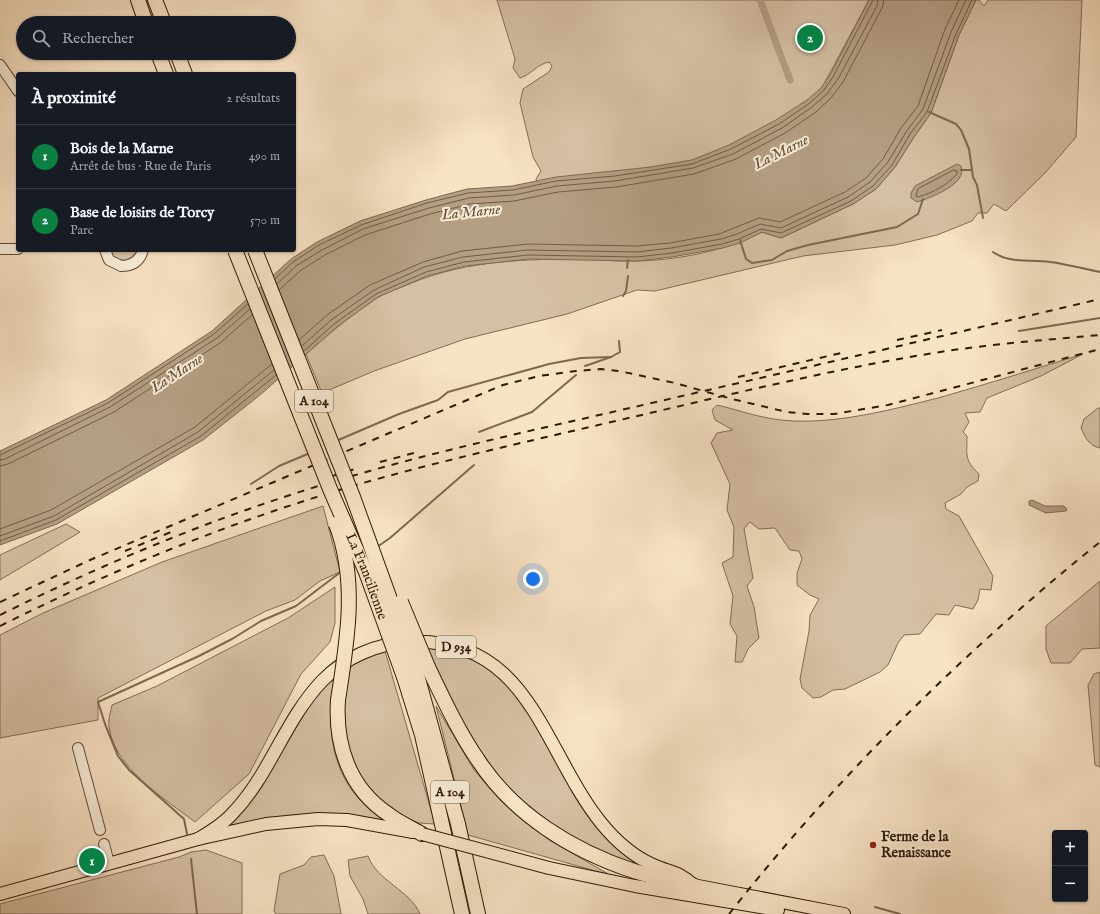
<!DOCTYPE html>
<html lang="fr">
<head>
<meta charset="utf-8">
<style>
  body { margin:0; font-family:"IM FELL English",serif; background:#20242c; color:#f1f3f6 }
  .controls { position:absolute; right:12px; bottom:12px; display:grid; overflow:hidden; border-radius:4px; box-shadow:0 1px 3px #0004 }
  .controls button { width:36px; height:36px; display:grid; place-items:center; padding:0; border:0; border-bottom:1px solid #363941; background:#171b24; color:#f1f3f6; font:20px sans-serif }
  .you { position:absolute; left:533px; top:579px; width:14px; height:14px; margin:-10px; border:3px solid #fff; border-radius:50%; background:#1a73e8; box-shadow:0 0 0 6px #1a73e833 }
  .badge { display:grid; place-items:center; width:26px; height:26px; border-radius:50%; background:#0b8043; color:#fff; font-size:13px; font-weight:700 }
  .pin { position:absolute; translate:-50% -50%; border:2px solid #fff; box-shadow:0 1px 4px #0006 }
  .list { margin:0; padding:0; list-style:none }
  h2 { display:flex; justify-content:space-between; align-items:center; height:52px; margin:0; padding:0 16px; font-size:17px }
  h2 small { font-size:13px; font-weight:400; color:#9ea1a6 }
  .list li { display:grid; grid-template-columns:26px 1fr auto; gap:12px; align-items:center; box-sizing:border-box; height:64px; padding:0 16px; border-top:1px solid #363941 }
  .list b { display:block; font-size:15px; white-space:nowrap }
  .list p { margin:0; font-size:13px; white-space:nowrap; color:#9ea1a6 }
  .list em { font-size:13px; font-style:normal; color:#9ea1a6 }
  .icon { flex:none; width:22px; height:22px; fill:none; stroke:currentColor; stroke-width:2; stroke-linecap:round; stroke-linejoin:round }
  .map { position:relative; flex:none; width:1100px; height:914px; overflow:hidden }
  .search { position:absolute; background:#171b24; box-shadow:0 1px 3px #0004; left:16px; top:16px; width:280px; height:44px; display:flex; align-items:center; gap:10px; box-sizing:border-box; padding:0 14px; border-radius:22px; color:#9ea1a6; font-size:15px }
  .panel { position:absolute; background:#171b24; box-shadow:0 1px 3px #0004; left:16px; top:72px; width:280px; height:180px; border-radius:4px }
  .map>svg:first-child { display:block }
</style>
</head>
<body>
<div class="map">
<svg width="1100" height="914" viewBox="0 0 1100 914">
  <rect width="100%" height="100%" fill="#f8e3c5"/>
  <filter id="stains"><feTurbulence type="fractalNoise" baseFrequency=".005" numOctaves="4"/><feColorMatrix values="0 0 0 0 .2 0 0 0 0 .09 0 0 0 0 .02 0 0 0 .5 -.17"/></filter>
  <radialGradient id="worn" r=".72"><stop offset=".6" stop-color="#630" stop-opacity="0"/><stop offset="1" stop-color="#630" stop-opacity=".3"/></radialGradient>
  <g fill="#d6c0a5" stroke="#836c56">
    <path d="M497 0H869L817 97 722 154 673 164 537 184 536 179 541 171 533 157 520 103 523 89 549 72 552 66 549 62C537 64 531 75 520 78L513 68 515 59Z"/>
    <path d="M976 0H979L984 6 988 0H1082L1076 137 1045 173 1006 211 994 204 987 213H978L972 221 937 235 895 245 803 256 655 291 637 290 567 314 465 339 374 371 322 393 306 354C329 334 352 314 377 298 385 293 394 290 402 287 458 262 515 259 576 259 596 259 616 262 637 261 679 260 724 251 762 232L781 238 853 204 876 189 895 167 914 137 931 113 959 35Z"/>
    <path d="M109 250H137C131 263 115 264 109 250Z"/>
    <path d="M1083 354 1041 376 987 398 980 412 965 413 969 422 963 432 967 436C967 455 964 460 979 474L978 481 967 487 961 494 945 503 946 509 959 516 993 576 991 590 980 589 978 600 973 609 955 605 949 615 936 614 920 634 904 635 898 643 888 665 880 672 845 689 833 690 821 697 813 698 802 688 800 679 809 631 810 615 819 599 810 595 797 585V573L802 559 799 551 790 550 775 528 759 529 750 522 744 529 753 578 747 586 754 607 759 638 748 649 742 662H735L737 636 730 624 733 596 722 563 733 557 734 527 727 510 730 484 711 443 717 433 733 430 715 420 712 410 717 405C735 409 754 416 773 419 826 427 886 411 938 398 987 384 1035 369 1083 354Z"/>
    <path d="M1098 408H1100V448C1089 446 1085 437 1081 428L1084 419Z"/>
    <path d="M323 506 340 572 320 581 295 600 266 611 98 698V720L0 738V635L43 613 162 562Z"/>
    <path d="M66 524 80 532 0 580V555Z"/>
    <path d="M1100 581V648L1082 649 1070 663H1051L1046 649V626Z"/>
    <path d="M335 587V623L330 642 301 674 249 774 195 822C165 799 113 767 109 726 108 719 111 711 112 705L157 686 288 618Z"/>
    <path d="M421 644 472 657 498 675 520 699 633 859 634 866 592 850 550 826 516 800 473 744Z"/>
    <path d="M385 651 435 824 419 823 398 815 375 797 354 774 343 737 342 711 350 667 356 661Z"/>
    <path d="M1100 672V767L1095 765 1088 685 1094 674Z"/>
    <path d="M335 675C327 718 328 766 360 800 369 809 382 817 392 825H232L228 824 300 714Z"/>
    <path d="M436 706 474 770 504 804 549 840 610 875 468 835Z"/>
    <path d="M206 850 242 863V914H0V904L179 857 191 852Z"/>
    <path d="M324 855 334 876 341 914H276L274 911 280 874 304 865 311 857Z"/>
    <path d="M368 856C377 881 410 890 420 914H368L363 899 350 876 348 860Z"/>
  </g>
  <g fill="#b49e84" stroke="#7f6852">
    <path d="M869 0H976L959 35 931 113 914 137 895 167 876 189 853 204 781 238 762 232 740 243 723 248 672 257 637 261 529 259 465 266 427 276 378 297 337 327 260 395 203 440 57 524 0 545V451L106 400 212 331 291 259 317 242 360 221 426 200 467 189 512 186 556 177 651 167 692 160 729 145 776 120 807 100 821 88 830 75Z"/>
    <path d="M957 164 961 166C968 184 930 198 917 202L911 198V193L915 186Z"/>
    <path d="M1032 500 1045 506H1064L1067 509 1066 511 1046 513 1029 505V501Z"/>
  </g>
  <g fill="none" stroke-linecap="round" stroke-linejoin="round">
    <g stroke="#725b45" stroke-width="1">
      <path d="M954 170 957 171V174C946 186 934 192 918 197L916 196 918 189Z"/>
      <path d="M275 279 293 262 319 245 361 225 427 203 468 193 513 190 556 181 615 176 692 164 731 149 779 124 810 103 824 90 833 77 873 0"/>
      <path d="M277 284 296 266 322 250 363 229 429 208 469 198 514 195 557 186 615 181 693 168 733 154 782 128 812 107 827 94 838 79 877 6 878 0"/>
      <path d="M279 290 300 271 325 255 365 235 430 214 470 204 514 201 558 192 616 187 694 174 736 159 785 133 816 112 831 98 843 82 882 8 884 0"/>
      <path d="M299 340 327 315 370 285 423 262 462 251 528 244 636 246 670 243 719 234 759 218 780 222 845 192 866 178 883 159 901 128 918 106 945 29 959 0"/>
      <path d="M302 346 331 320 374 290 424 267 463 257 528 250 637 252 671 248 721 239 737 234 760 224 781 228 848 197 870 182 888 162 906 132 923 109 951 32 966 0"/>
      <path d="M304 351 334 324 376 294 426 272 464 262 528 255 637 257 672 253 722 244 739 239 761 229 781 233 851 201 873 186 892 165 910 134 927 112 956 34 972 0"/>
      <path d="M0 455 108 403 214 334 248 304"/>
      <path d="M0 460 5 459 110 407 217 338 250 309"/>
      <path d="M0 466 8 464 114 412 220 343 252 315"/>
      <path d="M0 529 51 510 195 427 272 364"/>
      <path d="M0 536 54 516 198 432 274 370"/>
      <path d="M0 541 56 520 201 436 276 375"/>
    </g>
    <g stroke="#7f6852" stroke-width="2">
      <path d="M929 112 956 124 961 130 969 149 973 177 977 185 983 218"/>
      <path d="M961 170H972"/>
      <path d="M740 240 746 259 752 263 772 260 787 251 808 245 897 227 918 214 923 199"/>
      <path d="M993 252C1010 264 1030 259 1050 262 1067 264 1084 269 1100 272"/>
      <path d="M627 268 628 260"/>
      <path d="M623 296 626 291 628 276"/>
      <path d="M1019 331 1100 318"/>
      <path d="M585 366 611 357 620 352 619 341"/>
      <path d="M479 432 532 412 576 375"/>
      <path d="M336 441 399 414 438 400 448 392 549 364 581 358 611 357"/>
      <path d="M251 484 279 466 310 453"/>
      <path d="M377 547 390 538 474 465"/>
      <path d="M187 834 184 819 129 770 118 756 105 724 98 702 199 656 232 639 261 621 296 606 342 571"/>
      <path d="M191 859 197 914"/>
      <path d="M875 907 900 914"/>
    </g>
    <path stroke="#b49e84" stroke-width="7" d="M760 0 790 80"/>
    <defs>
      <g id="minor">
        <path d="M0 65 18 91"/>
        <path d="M0 249H18"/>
        <path d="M105 250 109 260 121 266C132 266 140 261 143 250"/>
        <path d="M78 748 100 830"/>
        <path d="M104 844 109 864"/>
      </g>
      <g id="major">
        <path d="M198 839C210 832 223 824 232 814 270 775 284 721 322 681 344 658 377 643 409 642 530 636 542 750 602 824 616 841 633 856 653 865 668 872 681 872 693 885L844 914"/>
        <path d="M549 868 635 886 778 910"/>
        <path d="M0 894 198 839 266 824 318 819 347 820 413 832"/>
      </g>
      <g id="highway">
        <path d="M138 0 146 23"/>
        <path d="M155 0 164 23"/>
        <path d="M158 53 166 74"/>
        <path d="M177 53 185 74"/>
        <path d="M428 667C443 698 458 731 478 760 514 815 573 851 634 871 653 877 673 881 693 885"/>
        <path d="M416 671 458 824 478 914"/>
        <path d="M404 677 422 735 462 914"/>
        <path d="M338 700C335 745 349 788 388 814 398 822 411 828 422 834"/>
      </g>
    </defs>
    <use href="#minor" stroke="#624b36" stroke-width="12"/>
    <use href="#major" stroke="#301806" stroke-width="14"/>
    <use href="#highway" stroke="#301806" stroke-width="16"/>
    <use href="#minor" stroke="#faedd9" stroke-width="10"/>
    <use href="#major" stroke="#f8e3c5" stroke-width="12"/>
    <use href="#highway" stroke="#f8e3c5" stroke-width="14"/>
    <g stroke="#301806" stroke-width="2" stroke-dasharray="7 7" stroke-linecap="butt">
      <path d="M897 340 942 330"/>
      <path d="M738 377 841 353"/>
      <path d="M380 462 414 453"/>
      <path d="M320 480 358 468"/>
      <path d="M125 551 171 532"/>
      <path d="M0 602 90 560 479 395 503 385 539 376 576 371 601 369 619 371 675 383 732 399 787 412 807 414H834L888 405 1100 349"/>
      <path d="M0 615C115 558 235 509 359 474 457 446 557 425 656 402 804 368 952 334 1100 299"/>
      <path d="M0 626C116 568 238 519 363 483 448 459 534 440 620 420 724 396 828 370 934 353 989 344 1045 340 1100 335"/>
      <path d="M729 914C838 776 963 652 1100 542"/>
    </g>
    <defs>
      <path id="major-bridge" d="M422 834 549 868"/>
      <g id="highway-bridge">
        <path id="s1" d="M235 250 330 489 366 572 404 677"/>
        <path d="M255 250 353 497 416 671"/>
        <path d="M336 524C358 581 347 642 338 700"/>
        <path d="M401 602 428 667"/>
      </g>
    </defs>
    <use href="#major-bridge" stroke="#301806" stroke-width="14" stroke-linecap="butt"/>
    <use href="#highway-bridge" stroke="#301806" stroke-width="16" stroke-linecap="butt"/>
    <use href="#major-bridge" stroke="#f8e3c5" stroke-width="12"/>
    <use href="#highway-bridge" stroke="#f8e3c5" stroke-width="14"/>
  </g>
  <circle fill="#8f2418" stroke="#faedd9" stroke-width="1.5" cx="873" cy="845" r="4"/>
  <g text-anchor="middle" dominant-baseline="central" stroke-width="4" stroke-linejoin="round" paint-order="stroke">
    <g fill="#faedd9" stroke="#6d5845" stroke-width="1">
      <rect x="295" y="390" width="38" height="22" rx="3"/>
      <rect x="436" y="636" width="40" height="22" rx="3"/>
      <rect x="431" y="781" width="38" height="22" rx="3"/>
    </g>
    <g font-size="13" font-weight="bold" fill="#301806">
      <text x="314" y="401">A 104</text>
      <text x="456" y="647">D 934</text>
      <text x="450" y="792">A 104</text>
    </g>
    <g font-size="14" fill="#301806" stroke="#faedd9">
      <text stroke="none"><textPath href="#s1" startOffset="352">La Francilienne</textPath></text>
    </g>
    <g font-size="14" font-weight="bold" fill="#301806" stroke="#faedd9" text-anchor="start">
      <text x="881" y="837">Ferme de la<tspan x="881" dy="16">Renaissance</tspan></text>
    </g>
    <g font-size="15" font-style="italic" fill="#654e38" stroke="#faedd9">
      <text transform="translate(781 152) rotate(-27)">La Marne</text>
      <text transform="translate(471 212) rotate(-6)">La Marne</text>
      <text transform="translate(177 373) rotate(-33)">La Marne</text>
    </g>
  </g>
  <rect width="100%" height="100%" filter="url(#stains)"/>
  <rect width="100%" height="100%" fill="url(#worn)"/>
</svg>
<div class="controls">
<button>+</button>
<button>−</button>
</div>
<div class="you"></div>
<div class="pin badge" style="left:92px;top:861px">1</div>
<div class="pin badge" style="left:810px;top:38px">2</div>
<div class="search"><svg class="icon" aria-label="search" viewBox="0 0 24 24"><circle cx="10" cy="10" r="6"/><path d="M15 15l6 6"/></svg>Rechercher</div>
<section class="panel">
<h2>À proximité<small>2 résultats</small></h2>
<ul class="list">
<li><span class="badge">1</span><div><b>Bois de la Marne</b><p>Arrêt de bus · Rue de Paris</p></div><em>490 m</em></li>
<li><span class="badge">2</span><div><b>Base de loisirs de Torcy</b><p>Parc</p></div><em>570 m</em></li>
</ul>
</section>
</div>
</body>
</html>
